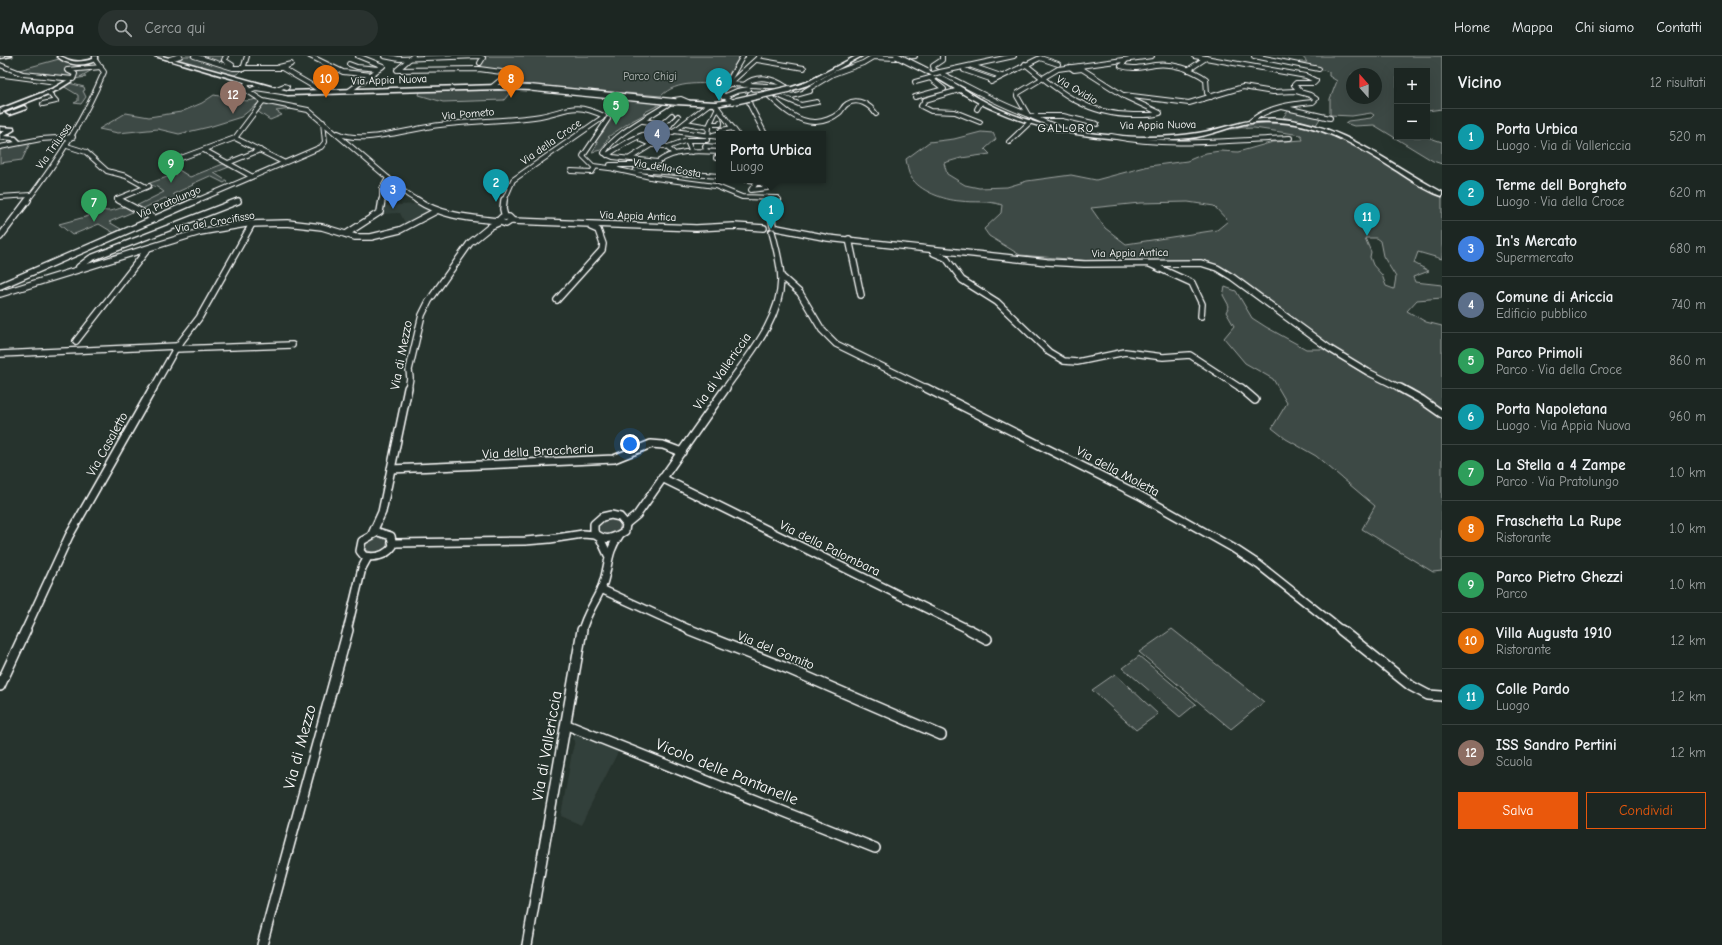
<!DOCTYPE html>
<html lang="it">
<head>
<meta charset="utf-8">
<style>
  body { margin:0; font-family:"Comic Neue",sans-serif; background:#29322f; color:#f1f3f6 }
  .controls { position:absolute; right:12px; top:12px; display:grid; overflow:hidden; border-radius:0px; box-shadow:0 4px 16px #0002 }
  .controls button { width:36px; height:36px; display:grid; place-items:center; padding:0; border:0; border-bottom:1px solid #3a4340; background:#1c2622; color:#f1f3f6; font:20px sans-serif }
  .compass { position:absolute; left:1346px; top:12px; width:36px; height:36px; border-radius:50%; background:#1c2622; box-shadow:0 4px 16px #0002; rotate:339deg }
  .you { position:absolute; left:630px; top:388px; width:14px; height:14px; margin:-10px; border:3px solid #fff; border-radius:50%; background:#1a73e8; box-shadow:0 0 0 6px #1a73e833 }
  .badge { display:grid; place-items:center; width:26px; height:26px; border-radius:50%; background:#ea580c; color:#fff; font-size:13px; font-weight:700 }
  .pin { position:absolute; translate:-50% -33px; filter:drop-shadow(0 1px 2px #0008) }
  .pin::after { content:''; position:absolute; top:21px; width:14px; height:12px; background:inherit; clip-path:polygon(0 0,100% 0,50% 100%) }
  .popup { position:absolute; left:716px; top:75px; width:110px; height:52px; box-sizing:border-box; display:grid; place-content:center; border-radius:0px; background:#1c2622; filter:drop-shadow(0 1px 3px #0005); font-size:13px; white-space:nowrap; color:#a0a5a5 }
  .popup b { font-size:15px; color:#f1f3f6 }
  .popup::after { content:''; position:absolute; left:50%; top:100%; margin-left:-8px; border:8px solid transparent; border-top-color:#1c2622 }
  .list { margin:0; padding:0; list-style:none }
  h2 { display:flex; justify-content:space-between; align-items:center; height:52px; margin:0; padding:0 16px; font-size:17px }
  h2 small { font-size:13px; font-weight:400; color:#a0a5a5 }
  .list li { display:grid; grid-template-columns:26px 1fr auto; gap:12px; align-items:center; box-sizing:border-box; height:56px; padding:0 16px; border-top:1px solid #3a4340 }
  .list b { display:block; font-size:15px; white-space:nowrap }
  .list p { margin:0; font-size:13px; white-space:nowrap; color:#a0a5a5 }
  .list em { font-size:13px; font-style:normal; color:#a0a5a5 }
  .actions { display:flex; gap:8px; padding:12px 16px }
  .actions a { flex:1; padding:9px 0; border:1px solid #ea580c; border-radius:0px; text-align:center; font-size:14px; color:#ea580c }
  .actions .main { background:#ea580c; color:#fff }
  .icon { flex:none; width:22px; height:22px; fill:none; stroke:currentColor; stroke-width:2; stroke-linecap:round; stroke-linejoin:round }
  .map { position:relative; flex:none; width:1442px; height:889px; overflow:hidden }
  header { display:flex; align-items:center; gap:24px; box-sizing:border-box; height:56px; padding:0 20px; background:#1c2622; border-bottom:1px solid #3a4340 }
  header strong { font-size:19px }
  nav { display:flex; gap:22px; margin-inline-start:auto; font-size:14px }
  .search { width:280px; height:36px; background:#29322f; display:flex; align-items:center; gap:10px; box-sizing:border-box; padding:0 14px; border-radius:22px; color:#a0a5a5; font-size:15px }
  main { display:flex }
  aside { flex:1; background:#1c2622 }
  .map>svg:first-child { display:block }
</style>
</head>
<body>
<header>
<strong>Mappa</strong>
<div class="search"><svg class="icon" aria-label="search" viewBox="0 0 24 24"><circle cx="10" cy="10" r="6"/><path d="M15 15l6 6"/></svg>Cerca qui</div>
<nav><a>Home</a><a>Mappa</a><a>Chi siamo</a><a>Contatti</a></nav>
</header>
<main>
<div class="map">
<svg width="1442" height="889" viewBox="0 0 1442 889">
  <rect width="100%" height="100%" fill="#26332d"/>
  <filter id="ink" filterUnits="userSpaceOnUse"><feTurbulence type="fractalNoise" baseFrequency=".025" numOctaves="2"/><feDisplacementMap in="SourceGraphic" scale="8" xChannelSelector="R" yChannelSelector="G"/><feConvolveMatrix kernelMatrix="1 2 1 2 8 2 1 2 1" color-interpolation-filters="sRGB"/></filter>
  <g filter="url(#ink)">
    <g fill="#333f3a">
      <path d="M416 148 428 154 429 156 406 169 400 157 382 158 384 150Z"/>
      <path d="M574 675 620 692 581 769 561 760 572 696 575 685 572 683Z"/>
    </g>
    <g fill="#3e4944" stroke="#9ea4a2" fill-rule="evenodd">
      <path d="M181 0H224L221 5 236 11 240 16 233 20 174 3Z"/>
      <path d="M485 0H740L723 28C702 28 677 24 661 40L518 28H499L514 18 513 16 479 11Z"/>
      <path d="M1302 0H1442V53L1427 55V15H1397V81H1427L1442 86V108L1433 105 1374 69 1354 70 1345 67 1348 65 1371 62 1374 59 1371 57 1352 60 1330 59V43L1337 25 1329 20V16L1299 6H1307ZM1352 18H1376V42H1352Z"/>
      <path d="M59 3 63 6 79 8 77 13 92 14 80 21H86L74 23 43 17C35 20 27 17 19 14Z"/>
      <path d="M69 27 84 31 85 34 83 35 86 41 81 48 74 47 78 45V39L63 30Z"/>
      <path d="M513 33 504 44 443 46 419 39 420 35Z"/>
      <path d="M214 39C227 41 245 48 256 43L260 46 241 61 209 71 179 78 158 73 118 77 99 73 126 57 149 61 181 56 202 47Z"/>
      <path d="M625 43 665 46 643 57 645 58 630 66 608 81 610 82 605 86 606 88 601 94 592 96 598 87 594 86 604 75 616 46Z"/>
      <path d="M263 47 292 53 276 55 282 59 270 64 257 55Z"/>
      <path d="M1289 54 1321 61 1316 69 1283 61Z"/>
      <path d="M1275 66C1301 69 1327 72 1350 84 1382 100 1412 121 1442 140V203L1418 196 1414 207 1429 215 1413 221 1415 226 1442 229V242L1417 244 1407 255 1426 266 1442 270V355L1412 333 1374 317 1335 294 1235 219 1218 209 1204 205 1104 206 1020 199 989 180 984 173 1001 157 1002 149C988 144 975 147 960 145 944 144 919 135 911 121 908 117 907 109 906 103L929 86 954 83 981 76 993 77 996 83 985 93 990 98 961 102 944 107 947 118 965 129 979 132 1007 131 1027 125 1071 119 1096 124 1149 110 1187 105 1206 97 1220 95 1238 96 1273 86 1303 84 1301 79 1254 72 1228 73 1260 67ZM1188 146 1214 150 1228 165 1217 174 1126 188 1105 172 1091 152 1140 147ZM1365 182H1376L1380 185 1383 200 1396 221 1394 233 1386 230 1382 219 1373 209 1370 201 1371 196Z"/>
      <path d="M31 85 22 104 0 107V92Z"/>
      <path d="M179 102 183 104 171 109 190 121 223 108 229 111 214 117 227 125 224 127 210 120 192 128 193 129 173 138 185 146 179 149 165 142 142 153 136 150 164 136 157 131 147 128 176 118 162 108Z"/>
      <path d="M94 150C106 158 113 155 126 150L135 155 109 166 121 173 114 177 99 168 72 179 59 168 89 160 91 151Z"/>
      <path d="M1225 231 1236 235 1252 262 1266 271 1306 293H1323L1366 319 1422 345 1442 362V515L1433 516 1362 473 1375 450 1316 400 1286 383 1272 372 1287 347 1273 323 1245 307 1224 282 1234 270 1226 256 1229 250 1223 239Z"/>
      <path d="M611 462 620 466V474C612 479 605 483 598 474V468L603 464Z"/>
      <path d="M380 479 388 483 386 492 375 497 365 494 364 489 368 483Z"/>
      <path d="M1172 573 1264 646 1231 673 1139 596Z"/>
      <path d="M1139 600 1196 648 1180 661 1123 612Z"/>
      <path d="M1115 618 1158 658 1136 674 1092 634Z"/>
    </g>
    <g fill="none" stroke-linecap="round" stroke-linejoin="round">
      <defs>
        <g id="minor-far3">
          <path d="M194 0 233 12H282L323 36"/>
          <path d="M226 0 224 4 232 9"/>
          <path d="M310 0 343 16 372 19"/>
          <path d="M384 0 399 3 479 0 483 2 480 7"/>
          <path d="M413 0 397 14 479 13 509 17 492 31"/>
          <path d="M942 0V4L933 10 934 14C965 28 995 47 1027 58"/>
          <path d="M1194 0 1306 20 1316 25 1314 27H1296L1294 29 1300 35"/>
          <path d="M1254 0 1319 13"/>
          <path d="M170 3 180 0"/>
          <path d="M757 4 804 12"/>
          <path d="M1126 4 1121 10C1133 14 1144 11 1155 9 1173 7 1192 13 1206 23L1207 37 1211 41"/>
          <path d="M349 8 357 11 379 13"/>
          <path d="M1025 8C1060 37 1089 60 1136 59 1144 59 1152 60 1160 57L1126 41 1082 13 1074 14 1070 11"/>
          <path d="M0 9 23 18 73 23 75 18 67 14 101 11"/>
          <path d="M972 10 1001 20"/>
          <path d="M279 11 291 8 283 12"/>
          <path d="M243 13 247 0"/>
          <path d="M964 14 993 24"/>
          <path d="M1188 14 1206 2"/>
          <path d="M940 16 1014 0"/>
          <path d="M915 26 930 22"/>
          <path d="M991 26 1040 2 1058 8"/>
          <path d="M249 27 246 28 249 36 263 45 308 54 408 139 418 145"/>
          <path d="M730 28 786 31 790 33"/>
          <path d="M728 29 760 0"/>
          <path d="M744 29C757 18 773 22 786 31"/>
          <path d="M274 34 284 30 287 31"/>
          <path d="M959 34 925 44 921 50 931 55 955 56 980 66"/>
          <path d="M248 35 256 32 288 37"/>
          <path d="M349 35 383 10 358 0"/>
          <path d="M768 35 801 49 817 46"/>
          <path d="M805 35 833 18 863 7 873 1 896 2 915 0"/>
          <path d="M780 36 792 40 810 35"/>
          <path d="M751 37 748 41 750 49 765 78"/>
          <path d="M750 38 766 37C779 49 796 67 816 66 823 66 833 62 839 57 842 55 843 50 847 48 858 41 870 49 876 58"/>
          <path d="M1124 39 1189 47 1243 31 1273 36 1296 35 1310 39 1316 43 1313 46C1292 48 1268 51 1251 65"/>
          <path d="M723 41 737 35 749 33"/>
          <path d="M915 41 944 33 930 22 938 20"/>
          <path d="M674 44 681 43 688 46"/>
          <path d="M671 46C652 60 615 76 604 97L613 101 658 106C675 93 698 95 719 96"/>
          <path d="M733 46 721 38 743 0"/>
          <path d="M43 48 56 45 48 36"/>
          <path d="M715 48 737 78"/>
          <path d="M1282 51 1330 62"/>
          <path d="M977 53 981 46"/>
          <path d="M1035 60H1063L1097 68"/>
          <path d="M608 63 583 100 593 110 617 113"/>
          <path d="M643 65 670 69"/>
          <path d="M686 67 709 71"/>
          <path d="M662 68 672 59"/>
          <path d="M711 68H720V66"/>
          <path d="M666 73 678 60"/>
          <path d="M1058 74 1057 71 1028 59 1017 40 1018 37 1058 13 1152 0"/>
          <path d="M674 75 719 81"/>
          <path d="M338 77C361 89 413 72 440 69 471 65 503 65 534 61 566 57 570 44 604 60"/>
          <path d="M648 79 641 84 653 89"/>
          <path d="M713 79 721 77V74L733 72"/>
          <path d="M1111 80C1169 92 1231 84 1290 82"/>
          <path d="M708 81 709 70 717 53"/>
          <path d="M235 82 283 106"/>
          <path d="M1009 86 1030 66"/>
          <path d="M67 90 86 96 107 115 126 120 146 131"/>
          <path d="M660 90H665L675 98"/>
          <path d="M0 91 41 83 73 81"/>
          <path d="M668 91 687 84"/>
          <path d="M204 94 251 120"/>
          <path d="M706 95 705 90 719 91"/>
          <path d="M692 96 687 84H707"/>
          <path d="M607 99C628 85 647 72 673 76"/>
          <path d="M181 102 235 82 263 45"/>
          <path d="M630 102 678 72 709 48"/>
          <path d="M716 102H719"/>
          <path d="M228 107 260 94"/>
          <path d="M610 109H655"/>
          <path d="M614 113 655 122 715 130 742 141 777 142V145"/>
          <path d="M636 114 719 120"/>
          <path d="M571 115 592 116 595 111"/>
          <path d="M747 124 760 125"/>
          <path d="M756 127H761L767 132 751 134Z"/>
          <path d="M0 141 31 139"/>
          <path d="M117 143 121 145"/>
          <path d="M117 143 149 130"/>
          <path d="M27 145C58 105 84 63 104 16L95 4"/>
          <path d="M196 145 321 91 325 86 323 66"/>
          <path d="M382 145V133L388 122"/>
          <path d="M504 145 513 124 602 62"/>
        </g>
        <g id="minor-far2">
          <path d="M119 144 155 163"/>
          <path d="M417 144C441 160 470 162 498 165"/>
          <path d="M504 144 503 153 505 161"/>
          <path d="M502 161H509L512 164 506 168 498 165Z"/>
          <path d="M512 165 696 172 734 170 764 172"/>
          <path d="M773 170 770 151 778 144"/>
          <path d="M777 172 828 182 1047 206 1084 208 1201 207 1217 212 1232 221 1330 293 1368 316 1402 333"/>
          <path d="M346 178 380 156 382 144"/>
          <path d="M0 181 28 144"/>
          <path d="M849 183 861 239"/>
          <path d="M934 197 946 202 962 224 997 246 1049 296 1064 305 1077 306 1125 296 1163 301 1190 299 1242 333"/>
          <path d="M1150 208 1192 227 1202 248 1201 260"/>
          <path d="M79 211 91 202 238 145"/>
          <path d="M782 221 800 237 822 274 836 288 928 333"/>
          <path d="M0 230 198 144"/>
          <path d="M0 238 200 176 246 168 287 167 322 171 355 181H371L400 174 436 155"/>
          <path d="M557 244 602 194 603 188 598 174 591 171"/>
          <path d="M76 285 147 194"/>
          <path d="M175 293 292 289"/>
          <path d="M0 298 177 290"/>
          <path d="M153 333 176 292 199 262 252 168"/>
          <path d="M408 333 410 322 409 314 422 259 429 245 470 187 491 170 498 167"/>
          <path d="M725 333C747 301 780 266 781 224 781 208 776 192 772 176"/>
        </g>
        <g id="minor-far1">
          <path d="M926 332 1139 439 1233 492 1259 509 1342 575"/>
          <path d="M1241 332 1255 344"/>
          <path d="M1400 332 1422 344 1442 358"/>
          <path d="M391 413 614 403 651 388 663 389 682 396"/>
          <path d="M662 422 972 575"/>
          <path d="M611 459 620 461 626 468 625 475C614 482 605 487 594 476V468L602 461Z"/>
          <path d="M626 468 637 459 726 332"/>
          <path d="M378 476 391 480 393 490C386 500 375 502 364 500L360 495 362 485Z"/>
          <path d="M372 478 382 456 408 332"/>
          <path d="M394 487 525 485 550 483 583 478 595 479 600 482 608 499"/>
          <path d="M601 533 693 575"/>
          <path d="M25 575 69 480 153 332"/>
          <path d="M347 575 362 512 368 501"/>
          <path d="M582 575C585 560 595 547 601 533 609 515 606 496 619 480"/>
        </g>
        <g id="minor">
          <path d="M690 574 791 614 941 679"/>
          <path d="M970 574 987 583"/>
          <path d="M1341 574 1411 630 1428 639 1442 640"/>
          <path d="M0 630 26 574"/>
          <path d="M567 669 875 792"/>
          <path d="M262 889 348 574"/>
          <path d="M527 889 582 574"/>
        </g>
        <g id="major">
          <path d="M0 0H12L0 2Z"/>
          <path d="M57 0C62 0 64 2 69 4 77 7 85 5 93 3V0H97V4C85 11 67 10 57 0Z"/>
          <path d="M155 0H162L288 35 499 29 532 30 535 32 532 34 499 33 288 39Z"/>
          <path d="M856 0H862L811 28 789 35 786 33 807 26Z"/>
          <path d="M927 14C946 20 963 33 980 43 1006 58 1036 68 1065 73 1106 81 1156 84 1198 77 1226 73 1251 60 1281 63 1343 68 1389 108 1442 136V140C1426 135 1411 124 1397 115 1365 95 1334 75 1296 68 1281 66 1264 64 1248 67 1228 71 1210 80 1189 82 1123 87 1055 81 994 54 970 44 949 28 925 16V15Z"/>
          <path d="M71 22 75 23 58 34 0 57V53L54 32Z"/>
          <path d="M736 43 738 44V46L715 50 676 48 673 46 676 44 715 46Z"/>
          <path d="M24 50 27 52 26 53 9 59 6 57Z"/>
          <path d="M0 71 14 72V74L4 80 16 81 22 87 21 88H17L12 84 0 83V78L5 75H0Z"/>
        </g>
      </defs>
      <use href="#minor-far3" stroke="#fff" stroke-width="6"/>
      <use href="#minor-far2" stroke="#fff" stroke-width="8"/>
      <use href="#minor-far1" stroke="#fff" stroke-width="10"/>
      <use href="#minor" stroke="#fff" stroke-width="12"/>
      <use href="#major" stroke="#fff" stroke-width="3"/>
      <use href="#minor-far3" stroke="#26332d" stroke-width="4"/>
      <use href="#minor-far2" stroke="#26332d" stroke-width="5.5"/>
      <use href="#minor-far1" stroke="#26332d" stroke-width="7"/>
      <use href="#minor" stroke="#26332d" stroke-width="9"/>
      <use href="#major" fill="#26332d" fill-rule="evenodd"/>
      <g stroke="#fff" stroke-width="1">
        <path d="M0 21 52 28"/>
        <path d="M629 39 668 43"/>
      </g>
      <defs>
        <path id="minor-bridge" d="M933 18 940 16"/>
        <g id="major-bridge">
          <path d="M897 0 927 15"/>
          <path d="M532 32 676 46"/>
          <path d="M736 45 789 33"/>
        </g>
      </defs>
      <use href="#minor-bridge" stroke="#fff" stroke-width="6" stroke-linecap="butt"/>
      <use href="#major-bridge" stroke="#fff" stroke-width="8" stroke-linecap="butt"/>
      <use href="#minor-bridge" stroke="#26332d" stroke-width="4"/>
      <use href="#major-bridge" stroke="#26332d" stroke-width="5.5"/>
    </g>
  </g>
  <g text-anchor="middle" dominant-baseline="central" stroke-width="3" stroke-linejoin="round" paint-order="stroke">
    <g font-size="11" fill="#bbbfbe" stroke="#26332d">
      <text x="650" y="20">Parco Chigi</text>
    </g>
    <g font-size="11" fill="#fff" stroke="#26332d">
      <text transform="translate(389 24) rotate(-2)">Via Appia Nuova</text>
      <text transform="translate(1077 34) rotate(31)">Via Ovidio</text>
      <text transform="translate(468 58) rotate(-5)">Via Pometo</text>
      <text transform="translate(1158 69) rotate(-1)">Via Appia Nuova</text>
      <text transform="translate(551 86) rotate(-35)">Via della Croce</text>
      <text transform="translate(54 90) rotate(-55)">Via Trilussa</text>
      <text transform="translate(667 112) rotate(10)">Via della Costa</text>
      <text transform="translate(169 146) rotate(-23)">Via Pratolungo</text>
      <text transform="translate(638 160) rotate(2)">Via Appia Antica</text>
      <text transform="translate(215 166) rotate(-10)">Via del Crocifisso</text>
      <text transform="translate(1130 197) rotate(-1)">Via Appia Antica</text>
    </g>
    <g font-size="12" letter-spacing="1" fill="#fff" stroke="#26332d">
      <text x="1066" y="72">GALLORO</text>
    </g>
    <g font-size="13" fill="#fff" stroke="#26332d">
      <text transform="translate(401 299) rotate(-79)">Via di Mezzo</text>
      <text transform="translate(722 315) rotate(-55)">Via di Vallericcia</text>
      <text transform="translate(107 388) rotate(-61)">Via Casaletto</text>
      <text transform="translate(538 395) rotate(-3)">Via della Braccheria</text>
      <text transform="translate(1118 415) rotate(28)">Via della Moletta</text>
      <text transform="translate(830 492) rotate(26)">Via della Palombara</text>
      <text transform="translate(776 594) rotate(22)">Via del Gomito</text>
    </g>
    <g font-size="16" fill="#fff" stroke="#26332d">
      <text transform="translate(547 690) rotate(-80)">Via di Vallericcia</text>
      <text transform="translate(300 691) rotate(-75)">Via di Mezzo</text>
      <text transform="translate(727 716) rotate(22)">Vicolo delle Pantanelle</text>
    </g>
  </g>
</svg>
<div class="controls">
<button>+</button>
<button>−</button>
</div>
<svg class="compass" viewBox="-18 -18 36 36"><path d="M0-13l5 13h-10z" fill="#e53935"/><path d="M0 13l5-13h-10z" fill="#a0a5a5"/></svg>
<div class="you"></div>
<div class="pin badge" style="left:771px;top:173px;background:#0f9aa8">1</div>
<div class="popup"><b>Porta Urbica</b>Luogo</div>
<div class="pin badge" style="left:496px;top:146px;background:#0f9aa8">2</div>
<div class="pin badge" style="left:393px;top:153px;background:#3f7fe0">3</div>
<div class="pin badge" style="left:657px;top:97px;background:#5c6f8a">4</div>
<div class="pin badge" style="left:616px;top:69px;background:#2e9e5b">5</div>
<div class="pin badge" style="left:719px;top:45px;background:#0f9aa8">6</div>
<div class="pin badge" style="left:94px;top:166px;background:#2e9e5b">7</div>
<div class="pin badge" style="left:511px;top:42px;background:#e8710a">8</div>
<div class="pin badge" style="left:171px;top:127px;background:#2e9e5b">9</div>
<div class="pin badge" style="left:326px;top:42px;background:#e8710a">10</div>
<div class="pin badge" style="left:1367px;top:180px;background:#0f9aa8">11</div>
<div class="pin badge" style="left:233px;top:58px;background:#8d6e63">12</div>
</div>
<aside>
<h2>Vicino<small>12 risultati</small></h2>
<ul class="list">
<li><span class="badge" style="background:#0f9aa8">1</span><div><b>Porta Urbica</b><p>Luogo · Via di Vallericcia</p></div><em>520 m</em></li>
<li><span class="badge" style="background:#0f9aa8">2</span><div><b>Terme dell Borgheto</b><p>Luogo · Via della Croce</p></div><em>620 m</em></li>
<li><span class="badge" style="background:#3f7fe0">3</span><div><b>In's Mercato</b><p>Supermercato</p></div><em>680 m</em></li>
<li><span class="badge" style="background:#5c6f8a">4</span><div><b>Comune di Ariccia</b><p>Edificio pubblico</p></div><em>740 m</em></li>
<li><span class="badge" style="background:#2e9e5b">5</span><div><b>Parco Primoli</b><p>Parco · Via della Croce</p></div><em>860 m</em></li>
<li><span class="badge" style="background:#0f9aa8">6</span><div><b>Porta Napoletana</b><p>Luogo · Via Appia Nuova</p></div><em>960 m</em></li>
<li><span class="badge" style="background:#2e9e5b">7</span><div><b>La Stella a 4 Zampe</b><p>Parco · Via Pratolungo</p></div><em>1.0 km</em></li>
<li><span class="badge" style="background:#e8710a">8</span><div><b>Fraschetta La Rupe</b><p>Ristorante</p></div><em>1.0 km</em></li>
<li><span class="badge" style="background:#2e9e5b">9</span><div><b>Parco Pietro Ghezzi</b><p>Parco</p></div><em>1.0 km</em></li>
<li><span class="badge" style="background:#e8710a">10</span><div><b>Villa Augusta 1910</b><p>Ristorante</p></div><em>1.2 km</em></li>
<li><span class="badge" style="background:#0f9aa8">11</span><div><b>Colle Pardo</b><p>Luogo</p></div><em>1.2 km</em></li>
<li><span class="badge" style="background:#8d6e63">12</span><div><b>ISS Sandro Pertini</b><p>Scuola</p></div><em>1.2 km</em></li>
</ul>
<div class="actions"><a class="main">Salva</a><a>Condividi</a></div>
</aside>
</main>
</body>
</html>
